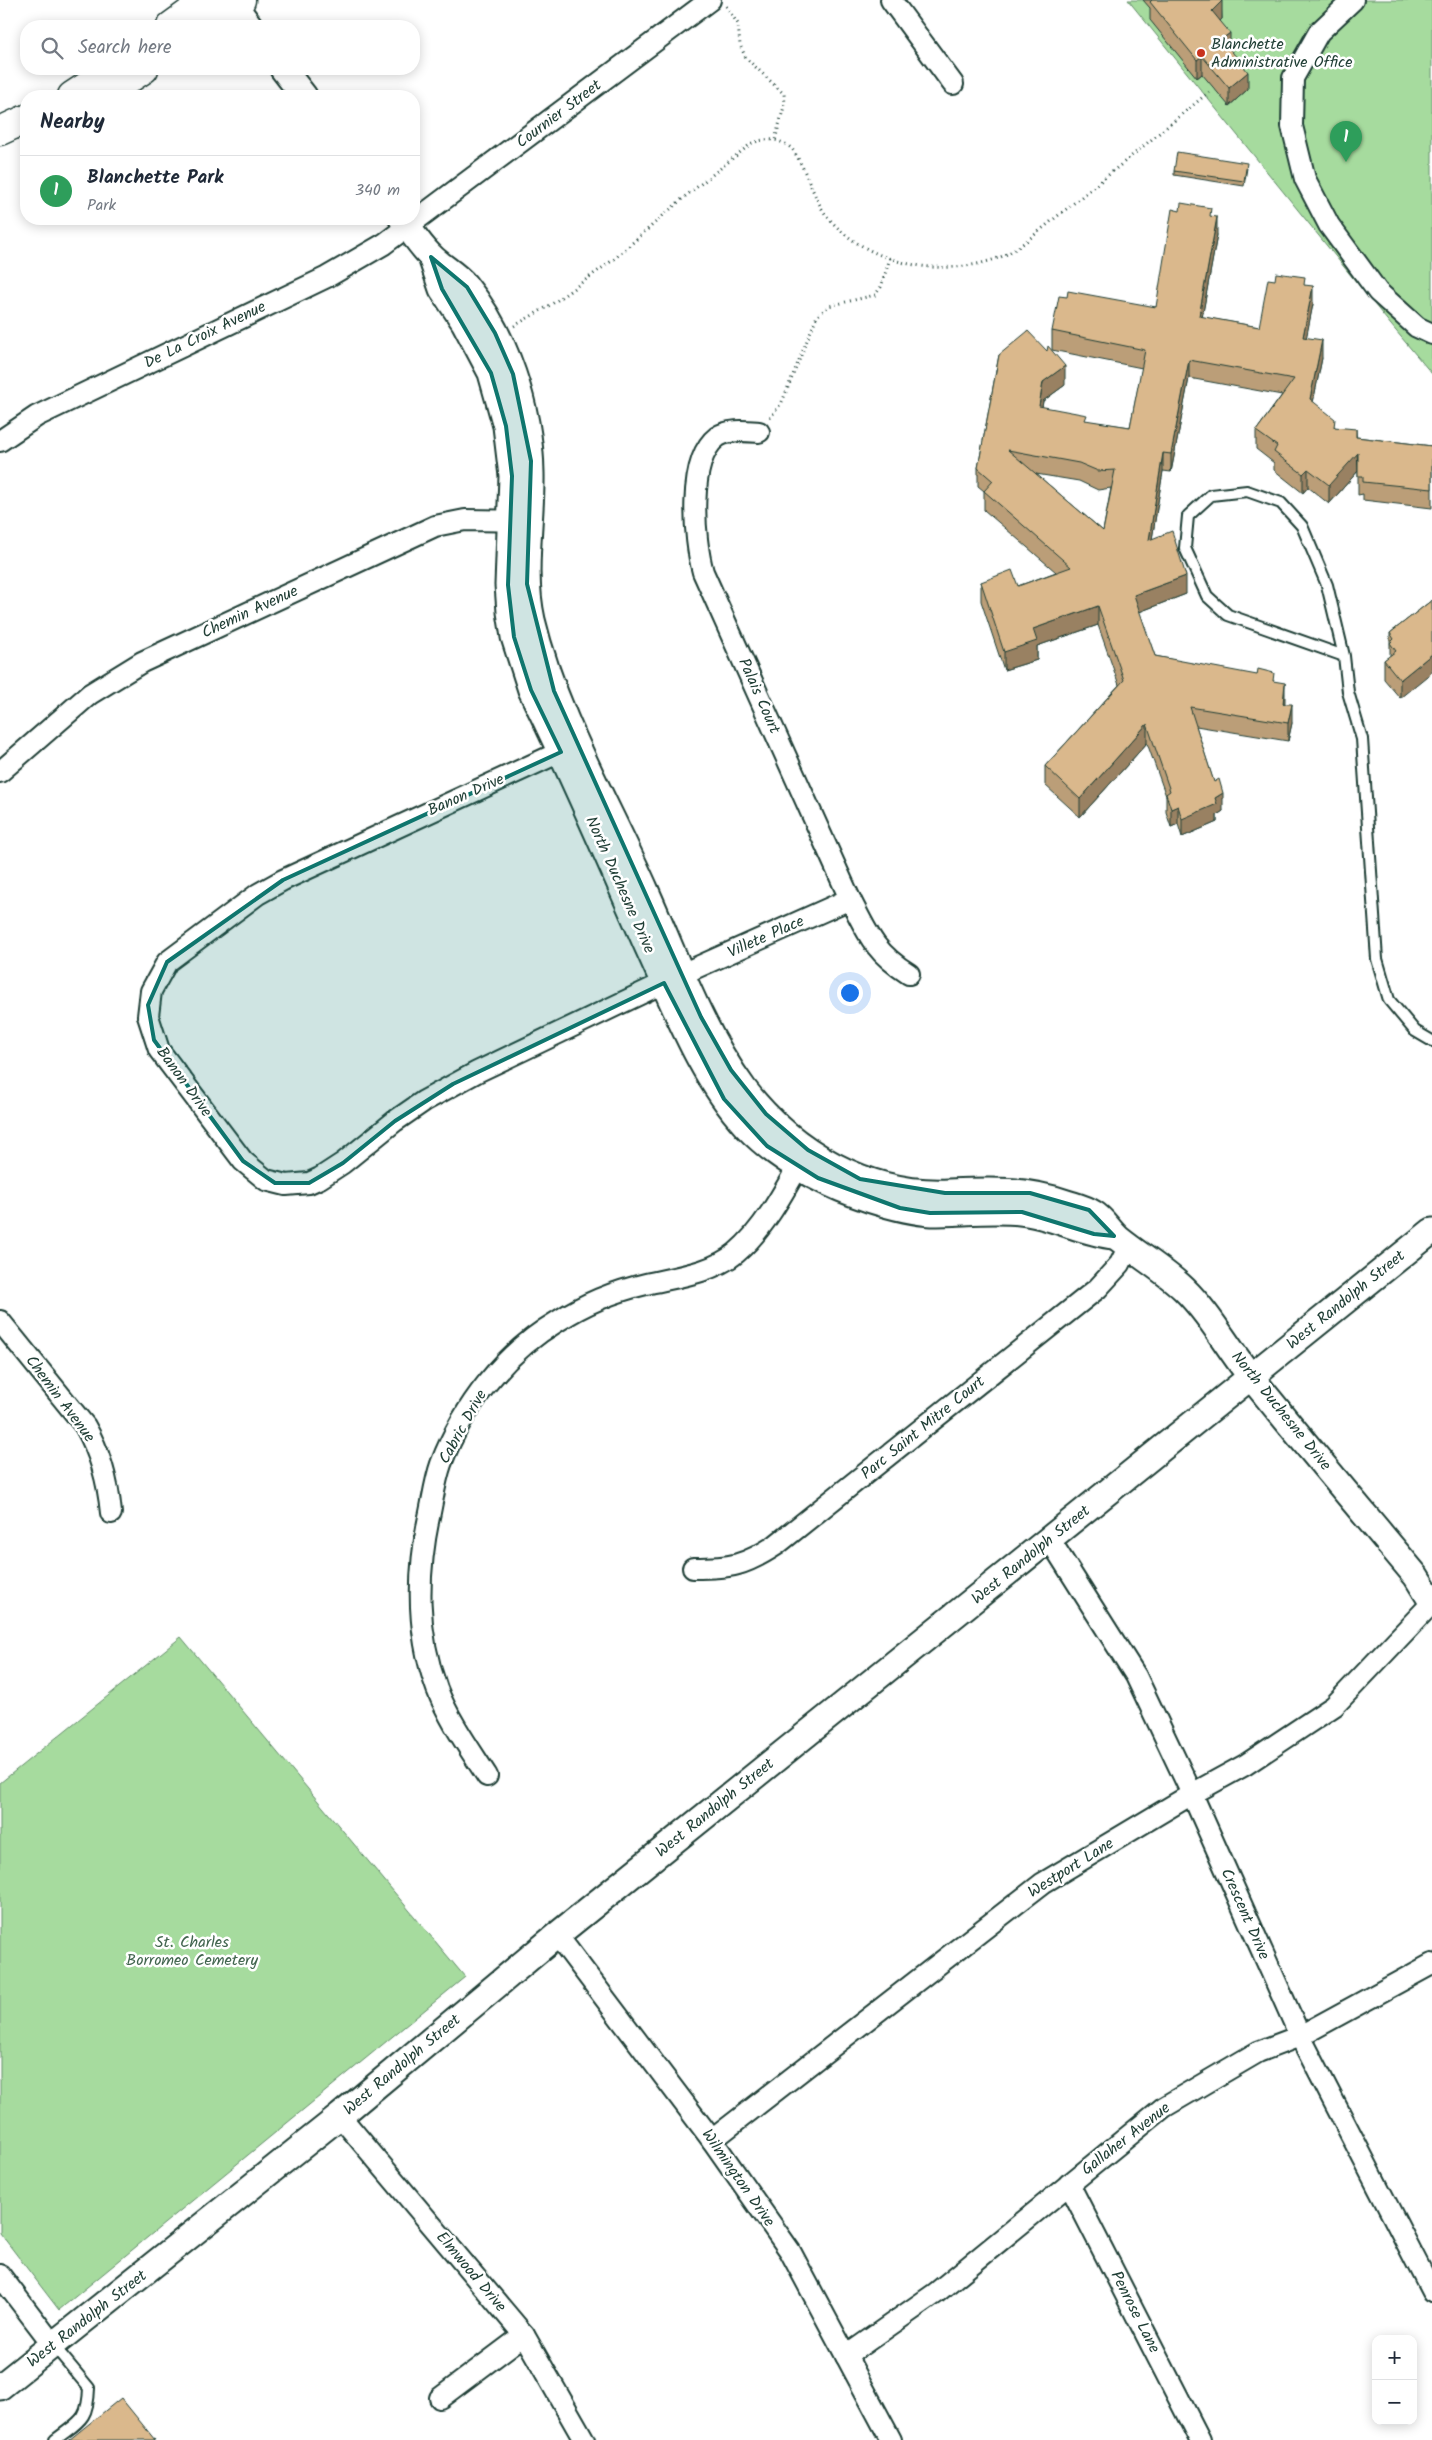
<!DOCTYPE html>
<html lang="en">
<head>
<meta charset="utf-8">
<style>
  body { margin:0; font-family:Kalam,sans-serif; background:#f2f2f3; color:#1f2937 }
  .controls { position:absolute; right:15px; bottom:15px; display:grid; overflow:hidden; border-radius:10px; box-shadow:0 2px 12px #0003 }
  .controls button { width:45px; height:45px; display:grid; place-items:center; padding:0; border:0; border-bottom:1px solid #e0e1e3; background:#fff; color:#1f2937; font:25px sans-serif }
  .you { position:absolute; left:849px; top:992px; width:18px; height:18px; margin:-12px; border:4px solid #fff; border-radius:50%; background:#1a73e8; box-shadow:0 0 0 8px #1a73e833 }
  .badge { display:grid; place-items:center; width:32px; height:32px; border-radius:50%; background:#d93025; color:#fff; font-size:16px; font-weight:700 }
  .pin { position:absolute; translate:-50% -41px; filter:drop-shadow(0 1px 2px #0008) }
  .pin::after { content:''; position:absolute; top:26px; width:18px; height:15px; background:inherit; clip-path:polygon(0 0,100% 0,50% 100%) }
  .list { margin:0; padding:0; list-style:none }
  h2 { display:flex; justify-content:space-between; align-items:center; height:65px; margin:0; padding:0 20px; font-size:21px }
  h2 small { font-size:16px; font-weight:400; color:#747a83 }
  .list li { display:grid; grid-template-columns:32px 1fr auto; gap:15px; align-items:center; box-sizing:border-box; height:70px; padding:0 20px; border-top:1px solid #e0e1e3 }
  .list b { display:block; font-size:19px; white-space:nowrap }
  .list p { margin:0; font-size:16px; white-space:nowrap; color:#747a83 }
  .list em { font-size:16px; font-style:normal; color:#747a83 }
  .icon { flex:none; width:28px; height:28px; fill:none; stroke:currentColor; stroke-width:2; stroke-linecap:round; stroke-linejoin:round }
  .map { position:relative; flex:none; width:1432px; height:2440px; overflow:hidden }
  .search { position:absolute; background:#fff; box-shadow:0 2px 12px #0003; left:20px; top:20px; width:400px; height:55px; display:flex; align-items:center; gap:12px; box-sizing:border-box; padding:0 18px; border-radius:20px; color:#747a83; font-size:19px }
  .panel { position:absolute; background:#fff; box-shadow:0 2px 12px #0003; left:20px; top:90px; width:400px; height:135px; border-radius:20px }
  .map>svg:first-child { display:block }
</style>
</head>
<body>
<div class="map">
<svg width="1432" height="2440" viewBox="0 0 1432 2440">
  <rect width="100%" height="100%" fill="#fff"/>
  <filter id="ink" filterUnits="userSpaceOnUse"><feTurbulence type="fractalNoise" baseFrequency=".02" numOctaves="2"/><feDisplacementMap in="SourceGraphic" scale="10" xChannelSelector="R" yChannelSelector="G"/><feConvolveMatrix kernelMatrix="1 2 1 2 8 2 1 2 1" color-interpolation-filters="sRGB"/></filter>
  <g filter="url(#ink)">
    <g fill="#a6db9e" stroke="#628c69">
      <path d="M1128 0H1432V374L1391 325Z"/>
      <path d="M181 1637 465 1977 59 2310 0 2233V1783Z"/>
    </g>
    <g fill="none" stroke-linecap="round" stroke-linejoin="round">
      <defs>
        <g id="service">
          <path d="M1344 656 1228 615 1207 596 1185 548 1188 516 1211 495 1247 491 1281 503 1302 526 1327 585 1344 656 1348 692 1362 739 1377 959 1389 1000 1415 1031 1432 1041"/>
          <path d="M54 2346 89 2388C88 2421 79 2421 55 2440"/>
        </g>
        <g id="minor">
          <path d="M891 0 953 84"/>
          <path d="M1353 0 1319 32 1293 78 1292 126 1305 179 1329 225 1378 292 1417 327 1432 334"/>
          <path d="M759 432C746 431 728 429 717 437 687 460 694 540 703 572L850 899C868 934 874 952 909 974"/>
          <path d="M0 441 37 416 327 277 384 244 710 0"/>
          <path d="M573 746 283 880 258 894 167 962 151 991 148 1016 159 1050 243 1161 266 1180 286 1185 309 1183 320 1178 343 1163 395 1121 424 1101 477 1072 682 974 850 899"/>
          <path d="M0 772 90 694 142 662 435 526 465 520 524 521"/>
          <path d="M0 1321 85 1426C101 1454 108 1481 111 1513"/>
          <path d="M1050 1540 1136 1676 1192 1794 1300 2036 1432 2292"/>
          <path d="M693 1568C731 1568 744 1566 776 1545L1098 1288 1120 1264 1129 1246"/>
          <path d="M487 1776C469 1748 449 1720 437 1689 416 1632 417 1575 429 1517 433 1499 435 1481 441 1464 463 1406 504 1353 558 1321 584 1304 616 1291 646 1284 676 1277 712 1273 736 1253 765 1229 787 1186 805 1154"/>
          <path d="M557 1935 712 2140 790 2251 891 2440"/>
          <path d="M340 2116 524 2335 584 2440"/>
          <path d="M712 2140 1043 1883 1192 1794 1245 1765 1334 1706 1432 1603"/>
          <path d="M1069 2184 1200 2440"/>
          <path d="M0 2275 54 2346"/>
          <path d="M846 2356 936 2293 1164 2107 1258 2052 1300 2036 1432 1964"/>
          <path d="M440 2398 524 2335"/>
        </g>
        <g id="tertiary">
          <path d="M230 0 250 26"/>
          <path d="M283 69 304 96"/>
          <path d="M402 219C411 231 419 244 430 255 440 266 455 273 465 285 506 335 530 408 531 473 532 522 521 571 532 620 555 716 606 801 646 891 676 958 700 1029 744 1089 792 1152 868 1196 949 1192 993 1190 1025 1189 1067 1203 1076 1206 1085 1208 1093 1213 1104 1219 1109 1231 1119 1239 1140 1256 1164 1270 1184 1289 1210 1314 1229 1350 1251 1377 1305 1444 1361 1510 1416 1576L1432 1602"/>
          <path d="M431 257 442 289 464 322 491 373 506 426 512 476 508 585 510 612 514 637 531 690C573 775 610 862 648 948 676 1009 701 1077 746 1126 779 1161 826 1185 871 1200 890 1206 912 1212 932 1213 961 1213 991 1209 1020 1212 1053 1215 1082 1233 1114 1236"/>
          <path d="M0 2387 340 2116 557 1935 1432 1231"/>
        </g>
        <g id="secondary">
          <path d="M171 26 207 0"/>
          <path d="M204 26 241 0"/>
          <path d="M72 96 113 69"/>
          <path d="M103 96 144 69"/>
          <path d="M0 131 26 119"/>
        </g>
      </defs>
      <use href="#service" stroke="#1f3d34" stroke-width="14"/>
      <use href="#minor" stroke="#1f3d34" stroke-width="24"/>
      <use href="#tertiary" stroke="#1f3d34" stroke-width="29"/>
      <use href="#secondary" stroke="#1f3d34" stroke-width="31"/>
      <g stroke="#1f3d34" stroke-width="3" stroke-dasharray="1 4" stroke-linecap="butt">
        <path d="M726 6 738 24 740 45 746 58 784 94 785 103 775 140"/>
        <path d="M514 326 552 304 613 260 682 199 752 143C766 138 779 138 791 148 802 159 814 199 826 215 866 265 941 279 998 258 1020 250 1050 221 1069 207 1116 169 1163 130 1209 92"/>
        <path d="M770 418 782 402 817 316 829 306 875 295 881 287 890 258"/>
      </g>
      <use href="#service" stroke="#fff" stroke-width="10"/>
      <use href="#minor" stroke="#fff" stroke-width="20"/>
      <use href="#tertiary" stroke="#fff" stroke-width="25"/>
      <use href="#secondary" stroke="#fff" stroke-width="28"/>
    </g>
    <g fill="#bb9e78" stroke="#1f3d34" fill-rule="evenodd">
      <path d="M1143 0H1221L1222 19 1220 21 1230 49 1248 89 1229 106 1202 74 1197 78 1150 20V8Z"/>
      <path d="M1247 168 1244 186 1174 175V171Z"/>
      <path d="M1211 216 1217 235 1202 317 1259 327 1305 285 1313 304 1306 337 1322 358 1313 402 1335 427 1356 437 1432 446V508L1363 500V494L1358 495V471L1329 504 1308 487 1303 493 1274 470V463L1256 449V431L1282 395 1189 378 1171 472 1163 471 1152 539 1186 594 1139 612 1155 656 1274 681 1285 704 1292 723 1288 741 1196 726 1223 811 1217 815V822L1182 837 1178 824 1171 827 1166 812V796L1147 743 1080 817 1045 785V766L1119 685 1098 625 1037 646V660L1004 670 981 601V582L1018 586 1056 572 984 510V491L978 486V468L999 355 1065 385 1043 401 1042 407 1087 421 1130 427 1142 368 1052 350V331L1156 307ZM1036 474 1079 481 1098 490 1111 488 1103 531Z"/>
      <path d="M1432 600 1400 698 1384 679V660L1390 656V633Z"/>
    </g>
    <g fill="#998162" stroke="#1f3d34">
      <path d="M1222 1V19L1212 28V11Z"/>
      <path d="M1230 33V50L1222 39Z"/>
      <path d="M1202 56V74L1197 78V60Z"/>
      <path d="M1248 72V89L1229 106V88Z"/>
      <path d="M1217 217V235L1199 335V316Z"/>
      <path d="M1313 286V304L1303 355V337Z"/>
      <path d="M1322 340V358L1310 418V399Z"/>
      <path d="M1189 360V378L1171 472V454Z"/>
      <path d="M1065 366V385L1043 401 1039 425V406L1043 382Z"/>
      <path d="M1356 429 1358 471 1329 504V485Z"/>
      <path d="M1163 453V471L1149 558V540Z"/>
      <path d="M1308 469V487L1303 493V474Z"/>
      <path d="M1186 576V594L1134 614V595Z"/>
      <path d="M1098 606V625L1037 646V660L1004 670V652L1033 629Z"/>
      <path d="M1432 654V672L1400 698V680Z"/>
      <path d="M1285 683V702L1283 722V704Z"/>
      <path d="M1292 704V723L1288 741V723Z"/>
      <path d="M1147 724V743L1080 817V799Z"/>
      <path d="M1223 793V811L1217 815V822L1182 837V819Z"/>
      <path d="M1178 806V824L1171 827V809Z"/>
    </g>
    <g fill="#dab88c" stroke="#1f3d34" fill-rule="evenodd">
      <path d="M1152 0H1221L1222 1 1212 11 1230 33 1222 39 1248 72 1229 88 1202 56 1197 60 1150 2Z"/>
      <path d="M1177 152 1247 163 1244 181 1174 171Z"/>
      <path d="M1181 203 1211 208 1210 216 1217 217 1199 316 1259 327 1268 279 1275 280 1276 273 1305 277 1304 285 1313 286 1303 337 1322 340 1310 399 1335 419 1334 427 1356 429V437L1432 446V489L1363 482V476H1358V453L1329 485 1308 469 1303 474 1274 452 1277 446 1256 431 1294 379 1189 360 1171 454 1163 453 1149 540 1172 531 1186 576 1134 595 1155 656 1257 675 1258 669 1274 673 1273 681 1285 683 1283 704H1292L1288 723 1190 707 1214 782 1219 779 1223 793 1215 798 1217 804 1182 819 1178 806 1171 809 1166 794 1170 791 1147 724 1080 799 1045 766 1124 680 1098 606 1033 629 1037 641 1004 652 981 582 1012 570 1018 586 1071 567 984 491 993 481 978 468 999 355 1028 331 1047 351 1048 346 1065 366 1043 382 1039 406 1087 415 1085 420 1130 427 1145 350 1052 331 1059 296 1067 297 1068 291 1156 307 1172 209 1180 211ZM1008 450 1079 463 1098 471 1115 470 1103 531Z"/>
      <path d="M1432 600V654L1400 680 1384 660 1396 651 1390 643 1394 639 1390 633Z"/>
      <path d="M121 2398 155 2440H69Z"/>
    </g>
  </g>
  <path fill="#0f766e" fill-opacity="0.2" stroke="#0f766e" stroke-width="4" stroke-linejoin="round" d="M431 257 467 287 495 333 513 374 531 461 527 584 554 691 701 1017 731 1070 766 1114 808 1150 860 1179 945 1193H1030L1089 1210 1114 1236 1094 1234 1022 1212 930 1213 900 1208 818 1178 767 1146 724 1099 664 983 453 1084 395 1121 343 1163 309 1183H275L243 1161 154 1040 148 1005 167 962 283 880 561 752 531 690 514 637 508 585 512 476 506 426 491 373 442 289Z"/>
  <circle fill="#c8321e" stroke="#fff" stroke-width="2" cx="1201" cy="53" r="5"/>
  <g text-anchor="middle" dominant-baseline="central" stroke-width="5" stroke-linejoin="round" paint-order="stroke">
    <g font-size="16" fill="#1f3d34" stroke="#fff" text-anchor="start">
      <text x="1211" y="44">Blanchette<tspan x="1211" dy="18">Administrative Office</tspan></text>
    </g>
    <g font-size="16" fill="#1f3d34" stroke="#fff">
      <text transform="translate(559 114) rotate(-37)">Cournier Street</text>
      <text transform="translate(205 335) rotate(-26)">De La Croix Avenue</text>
      <text transform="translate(250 612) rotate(-25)">Chemin Avenue</text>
      <text transform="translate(759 696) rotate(66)">Palais Court</text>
      <text transform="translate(466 795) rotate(-24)">Banon Drive</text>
      <text transform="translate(620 885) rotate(66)">North Duchesne Drive</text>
      <text transform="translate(766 937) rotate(-24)">Villete Place</text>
      <text transform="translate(184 1082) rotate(54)">Banon Drive</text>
      <text transform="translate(1346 1300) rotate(-39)">West Randolph Street</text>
      <text transform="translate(60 1399) rotate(53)">Chemin Avenue</text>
      <text transform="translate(1281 1411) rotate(51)">North Duchesne Drive</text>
      <text transform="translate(463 1427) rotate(-61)">Cabric Drive</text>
      <text transform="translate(923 1428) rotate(-39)">Parc Saint Mitre Court</text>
      <text transform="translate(1031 1555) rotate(-39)">West Randolph Street</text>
      <text transform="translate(715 1808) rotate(-39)">West Randolph Street</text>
      <text transform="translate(1071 1868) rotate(-32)">Westport Lane</text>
      <text transform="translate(1245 1914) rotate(66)">Crescent Drive</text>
      <text transform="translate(402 2065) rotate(-40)">West Randolph Street</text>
      <text transform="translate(1126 2139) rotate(-38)">Gallaher Avenue</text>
      <text transform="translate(738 2178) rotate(55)">Wilmington Drive</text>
      <text transform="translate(471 2272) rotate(50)">Elmwood Drive</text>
      <text transform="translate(1135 2312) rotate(63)">Penrose Lane</text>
      <text transform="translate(87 2319) rotate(-38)">West Randolph Street</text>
    </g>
    <g font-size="16" fill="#41644e" stroke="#fff">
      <text x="192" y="1942">St. Charles<tspan x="192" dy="18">Borromeo Cemetery</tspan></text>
    </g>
  </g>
</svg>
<div class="controls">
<button>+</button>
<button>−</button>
</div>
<div class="you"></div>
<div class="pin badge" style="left:1346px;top:162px;background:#2e9e5b">1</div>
<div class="search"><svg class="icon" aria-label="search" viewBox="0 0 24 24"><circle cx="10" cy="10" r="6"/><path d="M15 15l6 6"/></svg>Search here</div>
<section class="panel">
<h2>Nearby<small></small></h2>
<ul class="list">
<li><span class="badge" style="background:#2e9e5b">1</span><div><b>Blanchette Park</b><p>Park</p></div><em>340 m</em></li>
</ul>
</section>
</div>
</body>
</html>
